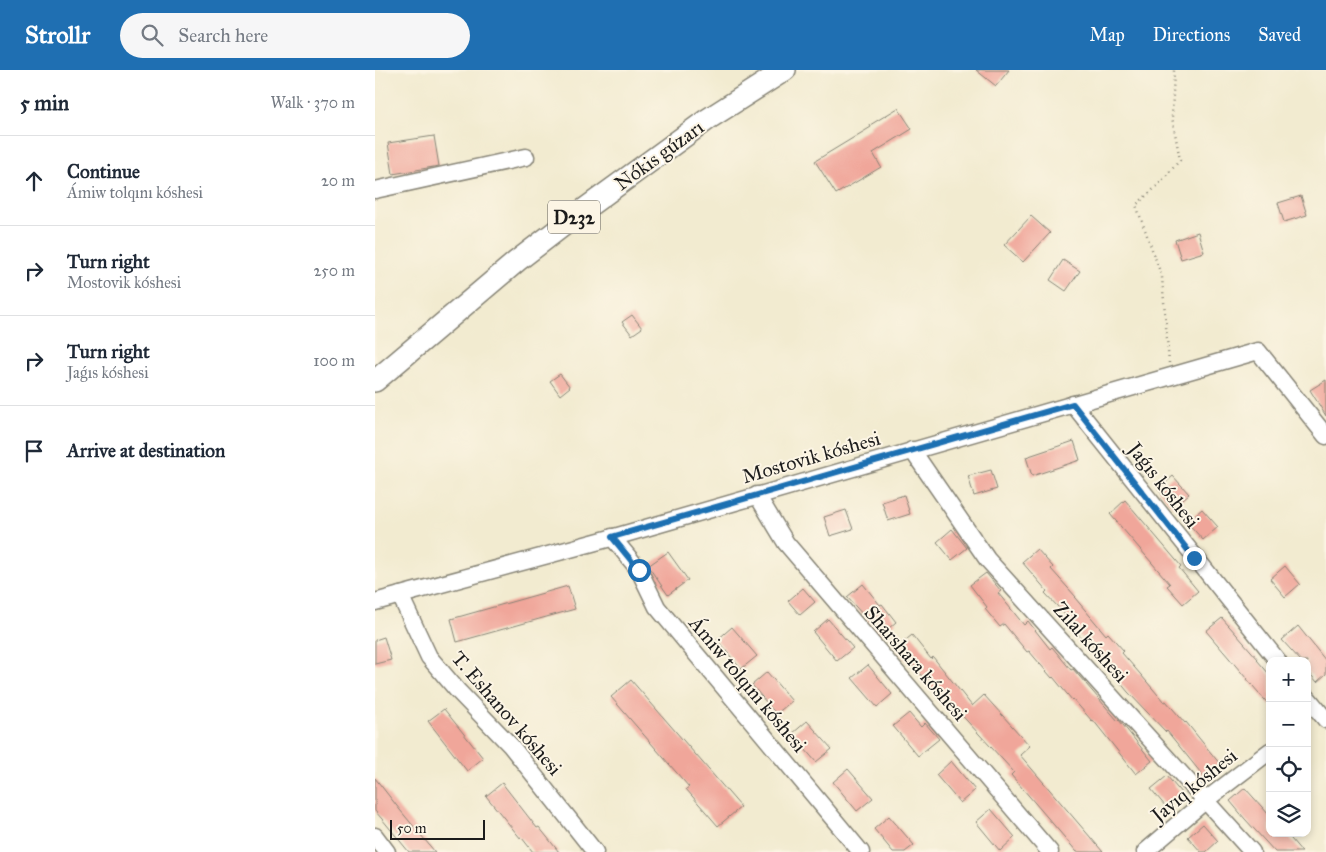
<!DOCTYPE html>
<html lang="en">
<head>
<meta charset="utf-8">
<style>
  body { margin:0; font-family:"IM FELL Great Primer",serif; background:#f6f6f7; color:#1f2937 }
  .controls { position:absolute; right:15px; bottom:15px; display:grid; overflow:hidden; border-radius:10px; box-shadow:0 2px 8px #0003 }
  .controls button { width:45px; height:45px; display:grid; place-items:center; padding:0; border:0; border-bottom:1px solid #e0e1e3; background:#fff; color:#1f2937; font:25px sans-serif }
  .scale { position:absolute; left:15px; bottom:12px; width:95px; box-sizing:border-box; padding-left:5px; border:2px solid #1c1c1c; border-top:0; font-size:14px; line-height:18px; white-space:nowrap; color:#1c1c1c; -webkit-text-stroke:4px #fcf5e5; paint-order:stroke }
  .stop { position:absolute; width:15px; height:15px; margin:-11px; border:4px solid #1f6fb2; border-radius:50%; background:#fff }
  .stop.end { background:#1f6fb2; border-color:#fff; box-shadow:0 1px 5px #0008 }
  .list { margin:0; padding:0; list-style:none }
  h2 { display:flex; justify-content:space-between; align-items:center; height:65px; margin:0; padding:0 20px; font-size:21px }
  h2 small { font-size:16px; font-weight:400; color:#747a83 }
  .list li { display:grid; grid-template-columns:32px 1fr auto; gap:15px; align-items:center; box-sizing:border-box; height:90px; padding:0 20px; border-top:1px solid #e0e1e3 }
  .list b { display:block; font-size:19px; white-space:nowrap }
  .list p { margin:0; font-size:16px; white-space:nowrap; color:#747a83 }
  .list em { font-size:16px; font-style:normal; color:#747a83 }
  .icon { flex:none; width:28px; height:28px; fill:none; stroke:currentColor; stroke-width:2; stroke-linecap:round; stroke-linejoin:round }
  .map { position:relative; flex:none; width:951px; height:782px; overflow:hidden }
  header { display:flex; align-items:center; gap:30px; box-sizing:border-box; height:70px; padding:0 25px; background:#1f6fb2; color:#fff }
  header strong { font-size:24px }
  nav { display:flex; gap:28px; margin-inline-start:auto; font-size:18px }
  .search { width:350px; height:45px; background:#f6f6f7; display:flex; align-items:center; gap:12px; box-sizing:border-box; padding:0 18px; border-radius:28px; color:#747a83; font-size:19px }
  main { display:flex }
  aside { flex:1; background:#fff }
  .map>svg:first-child { display:block }
</style>
</head>
<body>
<header>
<strong>Strollr</strong>
<div class="search"><svg class="icon" aria-label="search" viewBox="0 0 24 24"><circle cx="10" cy="10" r="6"/><path d="M15 15l6 6"/></svg>Search here</div>
<nav><a>Map</a><a>Directions</a><a>Saved</a></nav>
</header>
<main>
<aside>
<h2>5 min<small>Walk · 370 m</small></h2>
<ul class="list">
<li><svg class="icon" aria-label="ahead" viewBox="0 0 24 24"><path d="M12 20V5M6 11l6-6 6 6"/></svg><div><b>Continue</b><p>Ámiw tolqını kóshesi</p></div><em>20 m</em></li>
<li><svg class="icon" aria-label="right" viewBox="0 0 24 24"><path d="M7 20v-9h11M14 6l5 5-5 5"/></svg><div><b>Turn right</b><p>Mostovik kóshesi</p></div><em>250 m</em></li>
<li><svg class="icon" aria-label="right" viewBox="0 0 24 24"><path d="M7 20v-9h11M14 6l5 5-5 5"/></svg><div><b>Turn right</b><p>Jaǵıs kóshesi</p></div><em>100 m</em></li>
<li><svg class="icon" aria-label="arrive" viewBox="0 0 24 24"><path d="M6 21V4h12l-3 4 3 4H6"/></svg><div><b>Arrive at destination</b></div></li>
</ul>
</aside>
<div class="map">
<svg width="951" height="782" viewBox="0 0 951 782">
  <rect width="100%" height="100%" fill="#fcf5e5"/>
  <filter id="ink" filterUnits="userSpaceOnUse"><feTurbulence type="fractalNoise" baseFrequency=".02" numOctaves="2"/><feDisplacementMap in="SourceGraphic" scale="10" xChannelSelector="R" yChannelSelector="G"/><feConvolveMatrix kernelMatrix="1 2 1 2 8 2 1 2 1" color-interpolation-filters="sRGB"/></filter>
  <filter id="wash" filterUnits="userSpaceOnUse"><feTurbulence type="fractalNoise" baseFrequency=".0096" numOctaves="4" result="noise"/><feDisplacementMap in="SourceGraphic" scale="20" xChannelSelector="R" yChannelSelector="G"/><feGaussianBlur stdDeviation="1.12" result="paint"/><feColorMatrix in="noise" values="0 0 0 0 0 0 0 0 0 0 0 0 0 0 0 0 0 1.4 0 .05"/><feComposite in="paint" operator="in"/></filter>
  <g filter="url(#wash)">
    <rect width="100%" height="100%" fill="#f2ebd0"/>
    <g id="blocks">
      <g fill="#f0a69a">
        <path d="M601 0H634L621 16Z"/>
        <path d="M523 38 537 59 498 83 506 97 461 124 440 91 496 57 495 55Z"/>
        <path d="M59 66 64 96 18 104 13 73Z"/>
        <path d="M926 126 932 145 909 152 903 133Z"/>
        <path d="M656 146 675 163 648 192 629 175Z"/>
        <path d="M823 162 829 182 806 189 800 170Z"/>
        <path d="M688 190 705 201 691 221 675 210Z"/>
        <path d="M257 245 267 258 257 265 247 252Z"/>
        <path d="M185 304 195 317 185 325 175 311Z"/>
        <path d="M951 310V346L935 320Z"/>
        <path d="M699 371 705 390 657 406 651 387Z"/>
        <path d="M616 400 622 419 599 426 593 406Z"/>
        <path d="M798 406 814 424 798 437 783 419Z"/>
        <path d="M529 425 535 444 513 451 507 432Z"/>
        <path d="M750 430 806 496 804 498 823 521 808 534 792 516 795 514 735 444Z"/>
        <path d="M827 439 843 457 828 470 812 452Z"/>
        <path d="M471 440 478 459 455 466 449 447Z"/>
        <path d="M577 459 592 478 577 490 562 472Z"/>
        <path d="M662 479 678 497 676 499 701 527 700 528 731 565 733 563 749 581 747 583 766 605 789 632 791 631 810 653 811 652 845 694 830 708 792 661 791 662 753 622 735 600 738 598 712 568 709 571 694 553 696 551 670 523 672 521 647 492Z"/>
        <path d="M293 482 313 510 293 525 273 496Z"/>
        <path d="M910 496 925 514 910 527 895 509Z"/>
        <path d="M611 503 626 521 623 523 649 555 653 551 675 579 677 577 696 600 698 599 743 651 744 650 777 691 761 704 718 650 717 651 698 629 697 630 678 607 677 608 654 581 652 582 629 554 625 557 610 539 612 537 595 515Z"/>
        <path d="M488 514 505 535 507 534 521 552 506 565 472 527Z"/>
        <path d="M193 516 200 539 82 572 76 549Z"/>
        <path d="M428 518 440 532 425 545 413 531Z"/>
        <path d="M847 548 883 589 882 590 895 605V636L831 561Z"/>
        <path d="M453 549 478 578 462 591 438 562Z"/>
        <path d="M923 556 951 591V604L942 612 932 600V591H926L907 570Z"/>
        <path d="M357 557 382 586 366 599 342 570Z"/>
        <path d="M537 565 556 589 558 587 597 636 609 625 655 676 645 685 728 782H702L636 705 639 702 581 639 576 642 538 595 536 596 521 578Z"/>
        <path d="M9 567 16 590 0 594V570Z"/>
        <path d="M493 595 517 624 502 637 477 608Z"/>
        <path d="M392 602 417 631 401 644 377 615Z"/>
        <path d="M256 610 366 737 343 756 311 719 314 717 236 627Z"/>
        <path d="M69 639 108 688 92 701 53 651Z"/>
        <path d="M534 643 546 657 550 653 564 669 543 686 518 656Z"/>
        <path d="M432 651 457 679 441 692 417 664Z"/>
        <path d="M576 691 600 720 585 733 561 705Z"/>
        <path d="M473 699 498 728 482 741 458 712Z"/>
        <path d="M792 706 807 724 791 737 776 719Z"/>
        <path d="M0 708 25 740 60 782H34L7 749 0 741Z"/>
        <path d="M127 713 162 758 164 757 184 782H158L147 768 146 769 111 726Z"/>
        <path d="M870 718 895 746V763H911L927 782H900L870 749 855 731Z"/>
        <path d="M616 739 640 767 625 781 601 752Z"/>
        <path d="M514 746 539 775 530 782H518L499 759Z"/>
        <path d="M828 754 843 771 831 782H826L813 767Z"/>
      </g>
    </g>
  </g>
  <g filter="url(#ink)">
    <use href="#blocks" fill-opacity="0" stroke="#878476" stroke-width="1"/>
    <g fill="none" stroke-linecap="round" stroke-linejoin="round">
      <defs>
        <g id="minor">
          <path d="M0 120 151 87"/>
          <path d="M698 334 903 591"/>
          <path d="M537 380 612 489 877 782"/>
          <path d="M382 425 411 473 675 782"/>
          <path d="M237 467 264 500 282 537 486 782"/>
          <path d="M25 525 54 587 82 620 136 676 220 782"/>
          <path d="M0 532 243 466 883 281 951 366"/>
          <path d="M932 627 951 650"/>
          <path d="M0 766 12 782"/>
          <path d="M770 782 831 730 895 681"/>
        </g>
        <path id="major" d="M0 311 142 191 207 141 333 49 410 0"/>
      </defs>
      <use href="#minor" stroke="#878476" stroke-width="19"/>
      <use href="#major" stroke="#878476" stroke-width="24"/>
      <path stroke="#878476" stroke-width="2.5" stroke-dasharray="1 4" stroke-linecap="butt" d="M794 293 787 207 761 135 781 117 805 90 797 47 799 0"/>
      <use href="#minor" stroke="#fff" stroke-width="16"/>
      <use href="#major" stroke="#fff" stroke-width="21"/>
    </g>
  </g>
  <g fill="none" stroke-linecap="round" stroke-linejoin="round" filter="url(#ink)">
    <path stroke="#1f6fb2" stroke-width="6" d="M264 500 237 467 698 334 819 488"/>
  </g>
  <g text-anchor="middle" dominant-baseline="central" stroke-width="4" stroke-linejoin="round" paint-order="stroke">
    <rect fill="#fcf5e5" stroke="#5f5d58" stroke-width="1" x="173" y="130.5" width="52" height="33" rx="4"/>
    <g font-size="19" font-weight="bold" fill="#1c1c1c">
      <text x="199" y="147">D232</text>
    </g>
    <g font-size="20" fill="#1c1c1c" stroke="#fcf5e5">
      <text transform="translate(284 85) rotate(-36)">Nókis gúzarı</text>
      <text transform="translate(436 387) rotate(-16)">Mostovik kóshesi</text>
      <text transform="translate(789 415) rotate(52)">Jaǵıs kóshesi</text>
      <text transform="translate(716 572) rotate(48)">Zilal kóshesi</text>
      <text transform="translate(541 593) rotate(49)">Sharshara kóshesi</text>
      <text transform="translate(373 614) rotate(50)">Ámiw tolqını kóshesi</text>
      <text transform="translate(132 643) rotate(49)">T. Eshanov kóshesi</text>
      <text transform="translate(819 715) rotate(-39)">Jayıq kóshesi</text>
    </g>
  </g>
</svg>
<div class="controls">
<button>+</button>
<button>−</button>
<button><svg class="icon" aria-label="locate" viewBox="0 0 24 24"><circle cx="12" cy="12" r="6"/><path d="M12 2v4M12 18v4M2 12h4M18 12h4"/></svg></button>
<button><svg class="icon" aria-label="layers" viewBox="0 0 24 24"><path d="M12 4l9 5-9 5-9-5zM3 14l9 5 9-5"/></svg></button>
</div>
<div class="scale">50 m</div>
<div class="stop" style="left:264px;top:500px"></div>
<div class="stop end" style="left:819px;top:488px"></div>
</div>
</main>
</body>
</html>
